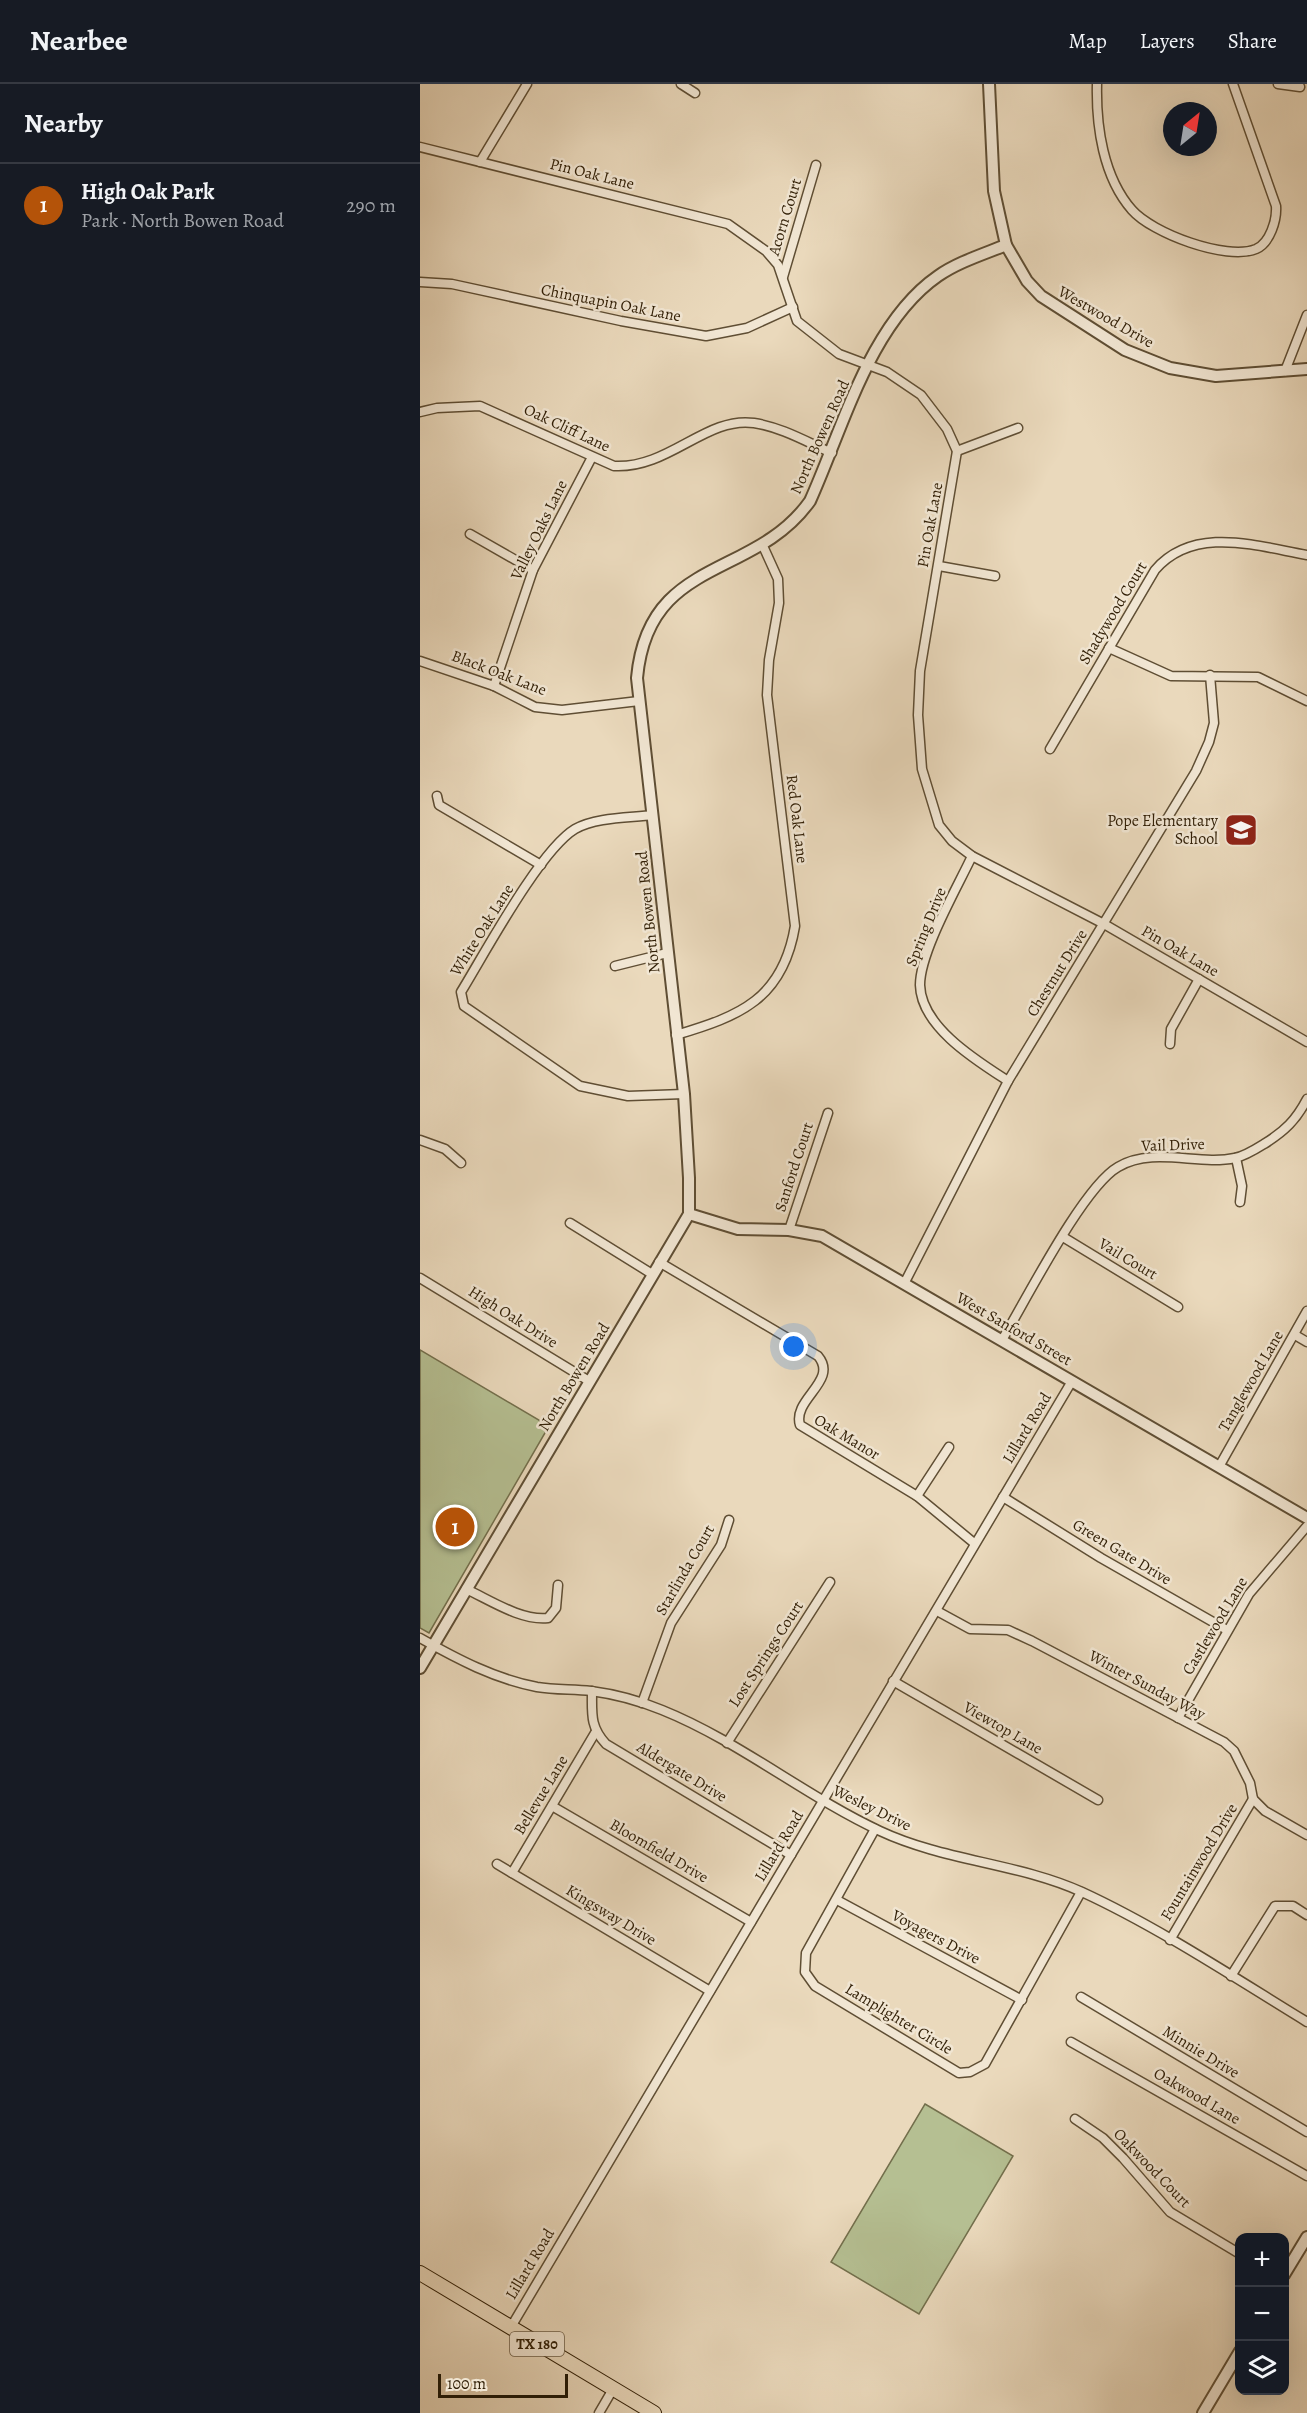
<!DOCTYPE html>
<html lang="en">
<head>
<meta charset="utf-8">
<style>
  body { margin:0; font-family:Alegreya,serif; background:#20242c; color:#f1f3f6 }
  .controls { position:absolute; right:18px; bottom:18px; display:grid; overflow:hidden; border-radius:12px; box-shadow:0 6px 24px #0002 }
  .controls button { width:54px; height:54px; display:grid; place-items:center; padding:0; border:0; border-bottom:2px solid #363941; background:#171b24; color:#f1f3f6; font:30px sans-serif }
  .compass { position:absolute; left:743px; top:18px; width:54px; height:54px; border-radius:50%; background:#171b24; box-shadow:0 6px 24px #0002; rotate:30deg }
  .scale { position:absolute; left:18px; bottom:15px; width:130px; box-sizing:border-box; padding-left:6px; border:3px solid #311f06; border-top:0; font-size:16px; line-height:21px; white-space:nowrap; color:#311f06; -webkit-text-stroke:4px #f1e6d3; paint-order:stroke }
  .you { position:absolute; left:374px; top:1263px; width:21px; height:21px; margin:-15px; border:4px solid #fff; border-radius:50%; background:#1a73e8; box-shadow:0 0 0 9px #1a73e833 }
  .badge { display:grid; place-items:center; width:39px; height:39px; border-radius:50%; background:#b45309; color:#fff; font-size:20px; font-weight:700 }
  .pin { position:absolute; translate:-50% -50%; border:3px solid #fff; box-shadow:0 2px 6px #0006 }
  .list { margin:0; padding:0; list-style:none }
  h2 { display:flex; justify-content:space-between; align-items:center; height:78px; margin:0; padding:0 24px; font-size:26px }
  h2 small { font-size:20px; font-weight:400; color:#9ea1a6 }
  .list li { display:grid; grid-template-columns:39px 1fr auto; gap:18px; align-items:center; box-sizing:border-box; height:84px; padding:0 24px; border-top:2px solid #363941 }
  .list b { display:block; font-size:22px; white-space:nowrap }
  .list p { margin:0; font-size:20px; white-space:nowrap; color:#9ea1a6 }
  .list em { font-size:20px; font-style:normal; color:#9ea1a6 }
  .icon { flex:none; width:33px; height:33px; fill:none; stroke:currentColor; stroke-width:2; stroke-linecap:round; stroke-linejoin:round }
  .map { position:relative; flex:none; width:887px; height:2329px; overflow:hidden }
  header { display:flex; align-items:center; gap:36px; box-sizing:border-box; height:84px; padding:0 30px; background:#171b24; border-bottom:2px solid #363941 }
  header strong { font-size:28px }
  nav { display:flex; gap:33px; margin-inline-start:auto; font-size:21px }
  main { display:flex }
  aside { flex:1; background:#171b24 }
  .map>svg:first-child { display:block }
</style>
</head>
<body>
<header>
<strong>Nearbee</strong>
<nav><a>Map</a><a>Layers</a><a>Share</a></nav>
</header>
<main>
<aside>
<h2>Nearby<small></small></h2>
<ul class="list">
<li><span class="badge">1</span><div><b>High Oak Park</b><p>Park · North Bowen Road</p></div><em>290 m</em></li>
</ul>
</aside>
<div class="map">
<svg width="887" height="2329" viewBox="0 0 887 2329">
  <rect width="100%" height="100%" fill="#ead9bc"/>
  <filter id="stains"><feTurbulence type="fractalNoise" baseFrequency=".00333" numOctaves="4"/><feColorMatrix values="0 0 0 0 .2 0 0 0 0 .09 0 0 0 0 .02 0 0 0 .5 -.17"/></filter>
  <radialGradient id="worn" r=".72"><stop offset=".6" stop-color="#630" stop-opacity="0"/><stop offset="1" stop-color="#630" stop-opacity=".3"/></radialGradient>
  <g fill="#b5bf92" stroke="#736f4c" stroke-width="1.5">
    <path d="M0 1266 129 1342 9 1549 0 1544Z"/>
    <path d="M505 2020 593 2072 499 2230 411 2178Z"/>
  </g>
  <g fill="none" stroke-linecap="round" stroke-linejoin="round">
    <defs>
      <g id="minor">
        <path d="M261 0 275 9"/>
        <path d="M677 0C676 42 683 93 712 126 732 149 806 177 836 165 850 159 857 136 856 122L813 0"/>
        <path d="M858 0 880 3"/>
        <path d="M0 63 308 140 346 167 358 181 377 237 419 270 467 288 501 311 527 345 537 367 500 587 498 631 502 685 519 741 532 757 552 772 684 840 887 958"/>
        <path d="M60 78 107 0"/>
        <path d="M363 193 396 81"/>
        <path d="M0 198 32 200 201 237 286 252 327 244 373 223"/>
        <path d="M865 287 887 231"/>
        <path d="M0 328 17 324 60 322 194 382C249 385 286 332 334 339 361 343 387 358 412 369"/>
        <path d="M537 367 598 344"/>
        <path d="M50 450 113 486"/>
        <path d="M519 482 575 492"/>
        <path d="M689 564 751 592 838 593 887 617"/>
        <path d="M0 577 74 602 115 623 142 626 219 617"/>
        <path d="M74 602 113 486 172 373"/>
        <path d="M630 665 735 486C774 441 836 462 887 471"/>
        <path d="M17 712 19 721 121 781"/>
        <path d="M233 731C209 734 176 733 155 745 120 766 65 869 41 908L44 922 160 1002 208 1012 264 1010"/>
        <path d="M552 772C537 804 500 868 500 901 501 943 557 977 588 997"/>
        <path d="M195 882 247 869"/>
        <path d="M256 951C320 932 363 915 375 842L347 611 349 576 359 519 358 495 343 462"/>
        <path d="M750 960 751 945 779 895"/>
        <path d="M0 1056 25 1065 41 1079"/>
        <path d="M816 1074 822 1102 820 1118"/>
        <path d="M150 1139 232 1190"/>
        <path d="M369 1146 408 1029"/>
        <path d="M643 1153 758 1223"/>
        <path d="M239 1178 398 1272C419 1297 372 1315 380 1341L497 1412 554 1459"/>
        <path d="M0 1194 169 1297"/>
        <path d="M485 1198 588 997 776 687 789 658 794 639 790 591"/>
        <path d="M875 1251 887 1258"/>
        <path d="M582 1256C606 1216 663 1103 698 1083 734 1062 778 1082 815 1074 825 1072 836 1065 844 1060 865 1047 876 1036 887 1015"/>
        <path d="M800 1381 887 1227"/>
        <path d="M497 1412 529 1363"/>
        <path d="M583 1413 681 1474 807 1546"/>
        <path d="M46 1505C70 1516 101 1537 128 1534L136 1524 138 1501"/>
        <path d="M517 1527 550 1545 588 1546 612 1557 804 1658 814 1667 830 1699 833 1715 845 1727 887 1751"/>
        <path d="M0 1554C37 1575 75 1595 117 1603 135 1606 153 1605 171 1607 194 1610 220 1617 242 1626 319 1657 385 1712 460 1747 524 1777 598 1779 662 1808 738 1843 815 1894 887 1938"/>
        <path d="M473 1597 678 1716"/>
        <path d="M172 1607C172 1630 170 1643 186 1660L371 1771"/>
        <path d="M222 1619 251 1539 301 1461 309 1436"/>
        <path d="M758 1634 829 1510 887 1442"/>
        <path d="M307 1659 410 1498"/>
        <path d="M132 1722 331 1838"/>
        <path d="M455 1745 386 1869 385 1888 395 1902 539 1989 550 1988 565 1980 661 1808"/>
        <path d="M77 1780 290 1907"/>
        <path d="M92 1789 175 1649"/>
        <path d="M417 1816 602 1916"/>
        <path d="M750 1856 833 1715"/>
        <path d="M811 1892 855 1822H873L887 1831"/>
        <path d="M661 1913 887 2048"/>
        <path d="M651 1958 887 2092"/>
        <path d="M655 2035 683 2054 703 2074 750 2128 820 2170"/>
        <path d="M91 2243 652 1297"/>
        <path d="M179 2329 193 2305"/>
      </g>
      <g id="tertiary">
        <path d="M569 0 574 107 586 161 607 197 621 212 705 266 750 284 796 292 887 285"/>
        <path d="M269 1130 318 1145 369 1146 402 1152 887 1434"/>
        <path d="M0 1584 269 1130V1094L264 1010 217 594C228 472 334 496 390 417 423 344 450 239 518 192 538 178 564 170 586 161"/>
        <path d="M864 2191 887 2153"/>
        <path d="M783 2329 820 2267"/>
      </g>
      <path id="primary" d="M0 2189 234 2329"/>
    </defs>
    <use href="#minor" stroke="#5f4e34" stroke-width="11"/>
    <use href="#tertiary" stroke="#5f4e34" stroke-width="14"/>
    <use href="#primary" stroke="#311f06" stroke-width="16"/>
    <use href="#minor" stroke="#f1e6d3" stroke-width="8"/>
    <use href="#tertiary" stroke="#f1e6d3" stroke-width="10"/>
    <use href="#primary" stroke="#ead9bc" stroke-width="14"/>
  </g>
  <defs>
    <symbol id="school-square" viewBox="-11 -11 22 22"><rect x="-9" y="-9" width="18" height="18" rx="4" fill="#8f2418" stroke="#f1e6d3"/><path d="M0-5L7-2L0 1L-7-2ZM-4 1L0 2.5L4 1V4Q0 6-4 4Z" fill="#fff"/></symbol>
  </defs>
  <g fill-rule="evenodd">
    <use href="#school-square" x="802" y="727" width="38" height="38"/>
  </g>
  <g text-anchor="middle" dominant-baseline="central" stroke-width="5" stroke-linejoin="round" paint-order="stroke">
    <rect fill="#f1e6d3" stroke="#6b5b44" stroke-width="1.5" x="90" y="2248" width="54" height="24" rx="4.5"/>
    <g font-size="15" font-weight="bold" fill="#311f06">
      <text x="117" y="2260">TX 180</text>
    </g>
    <g font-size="16" fill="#311f06" stroke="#f1e6d3">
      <text transform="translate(172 90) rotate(14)">Pin Oak Lane</text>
      <text transform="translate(365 133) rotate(-73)">Acorn Court</text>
      <text transform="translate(191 219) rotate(11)">Chinquapin Oak Lane</text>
      <text transform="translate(686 233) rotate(30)">Westwood Drive</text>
      <text transform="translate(147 344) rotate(25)">Oak Cliff Lane</text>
      <text transform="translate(400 353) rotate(-66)">North Bowen Road</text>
      <text transform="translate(510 441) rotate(-80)">Pin Oak Lane</text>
      <text transform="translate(119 446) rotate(-64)">Valley Oaks Lane</text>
      <text transform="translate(693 529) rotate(-59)">Shadywood Court</text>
      <text transform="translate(79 589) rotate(21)">Black Oak Lane</text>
      <text transform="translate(377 735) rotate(83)">Red Oak Lane</text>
      <text transform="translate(228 828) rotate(-96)">North Bowen Road</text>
      <text transform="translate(506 843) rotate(-68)">Spring Drive</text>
      <text transform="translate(62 846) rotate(-58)">White Oak Lane</text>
      <text transform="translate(760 867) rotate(30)">Pin Oak Lane</text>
      <text transform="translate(637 889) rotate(-58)">Chestnut Drive</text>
      <text transform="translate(753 1061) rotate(-2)">Vail Drive</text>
      <text transform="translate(374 1083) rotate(-72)">Sanford Court</text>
      <text transform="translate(708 1175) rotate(31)">Vail Court</text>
      <text transform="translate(93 1233) rotate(32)">High Oak Drive</text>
      <text transform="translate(594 1245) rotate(30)">West Sanford Street</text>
      <text transform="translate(154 1293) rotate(-59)">North Bowen Road</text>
      <text transform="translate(831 1297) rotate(-60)">Tanglewood Lane</text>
      <text transform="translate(607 1344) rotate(-59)">Lillard Road</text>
      <text transform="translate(427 1353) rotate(31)">Oak Manor</text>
      <text transform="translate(702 1468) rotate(31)">Green Gate Drive</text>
      <text transform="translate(265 1486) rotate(-60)">Starlinda Court</text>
      <text transform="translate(795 1542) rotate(-59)">Castlewood Lane</text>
      <text transform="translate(346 1570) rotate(-57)">Lost Springs Court</text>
      <text transform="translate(727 1601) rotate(28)">Winter Sunday Way</text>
      <text transform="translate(583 1644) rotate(30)">Viewtop Lane</text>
      <text transform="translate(262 1688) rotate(31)">Aldergate Drive</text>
      <text transform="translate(121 1711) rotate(-59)">Bellevue Lane</text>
      <text transform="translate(452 1724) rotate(26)">Wesley Drive</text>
      <text transform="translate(359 1762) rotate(-59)">Lillard Road</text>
      <text transform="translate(239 1767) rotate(30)">Bloomfield Drive</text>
      <text transform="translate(779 1778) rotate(-59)">Fountainwood Drive</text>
      <text transform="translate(191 1831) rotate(31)">Kingsway Drive</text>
      <text transform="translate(516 1853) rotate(28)">Voyagers Drive</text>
      <text transform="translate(479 1935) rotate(31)">Lamplighter Circle</text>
      <text transform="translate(781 1968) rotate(31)">Minnie Drive</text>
      <text transform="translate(777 2012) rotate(30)">Oakwood Lane</text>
      <text transform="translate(732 2084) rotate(46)">Oakwood Court</text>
      <text transform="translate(110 2180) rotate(-59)">Lillard Road</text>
    </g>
    <g font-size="16" fill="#311f06" stroke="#f1e6d3" text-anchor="end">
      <text x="798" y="737">Pope Elementary<tspan x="798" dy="18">School</tspan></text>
    </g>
  </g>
  <rect width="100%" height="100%" filter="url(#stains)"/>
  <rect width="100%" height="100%" fill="url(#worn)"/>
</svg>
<div class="controls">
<button>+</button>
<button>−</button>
<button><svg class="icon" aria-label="layers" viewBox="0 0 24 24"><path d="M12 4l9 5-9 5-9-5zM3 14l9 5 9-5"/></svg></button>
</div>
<svg class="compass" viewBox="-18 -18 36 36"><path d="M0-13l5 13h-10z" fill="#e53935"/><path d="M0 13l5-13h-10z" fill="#9ea1a6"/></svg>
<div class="scale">100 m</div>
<div class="you"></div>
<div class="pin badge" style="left:35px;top:1443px">1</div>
</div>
</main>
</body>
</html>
